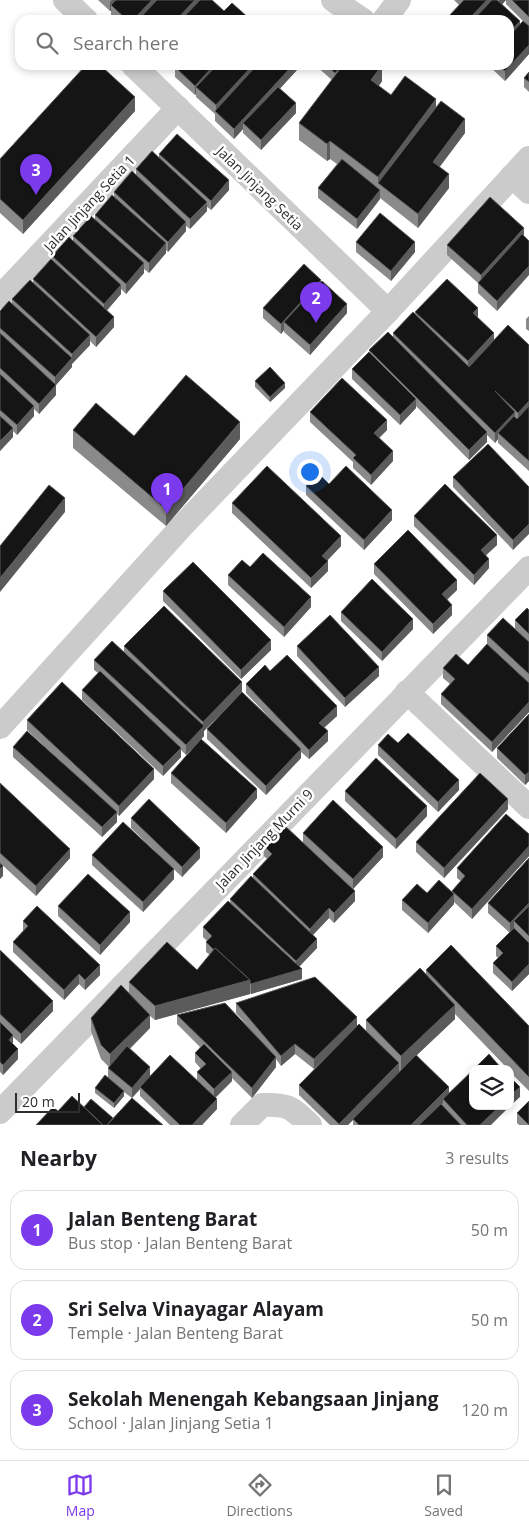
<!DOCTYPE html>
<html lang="en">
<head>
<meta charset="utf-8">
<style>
  body { margin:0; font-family:"Open Sans",sans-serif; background:#f6f6f6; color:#202124 }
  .controls { position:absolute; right:15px; bottom:15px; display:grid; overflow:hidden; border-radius:10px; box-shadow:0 2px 8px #0003 }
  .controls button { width:45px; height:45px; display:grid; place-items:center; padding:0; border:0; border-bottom:1px solid #e0e0e0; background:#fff; color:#202124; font:25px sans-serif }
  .scale { position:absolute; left:15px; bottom:12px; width:65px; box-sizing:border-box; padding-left:5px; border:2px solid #2e2e2e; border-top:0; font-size:14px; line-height:18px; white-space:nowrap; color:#2e2e2e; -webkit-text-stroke:4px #fff; paint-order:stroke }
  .you { position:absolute; left:309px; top:471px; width:18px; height:18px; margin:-12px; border:4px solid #fff; border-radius:50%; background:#1a73e8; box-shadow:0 0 0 8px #1a73e833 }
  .badge { display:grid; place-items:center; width:32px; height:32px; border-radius:50%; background:#7c3aed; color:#fff; font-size:16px; font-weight:700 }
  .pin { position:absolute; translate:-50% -41px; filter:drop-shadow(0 1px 2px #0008) }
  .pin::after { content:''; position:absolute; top:26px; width:18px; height:15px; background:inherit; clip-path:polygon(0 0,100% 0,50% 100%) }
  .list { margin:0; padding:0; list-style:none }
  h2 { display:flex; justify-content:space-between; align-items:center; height:65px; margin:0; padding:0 20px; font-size:21px }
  h2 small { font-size:16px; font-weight:400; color:#757577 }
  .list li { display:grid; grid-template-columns:32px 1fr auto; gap:15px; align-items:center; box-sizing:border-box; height:80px; margin:0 10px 10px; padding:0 10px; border:1px solid #e0e0e0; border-radius:15px }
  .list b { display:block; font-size:19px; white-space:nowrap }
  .list p { margin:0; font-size:16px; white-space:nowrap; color:#757577 }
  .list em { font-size:16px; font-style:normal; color:#757577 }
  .icon { flex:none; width:28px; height:28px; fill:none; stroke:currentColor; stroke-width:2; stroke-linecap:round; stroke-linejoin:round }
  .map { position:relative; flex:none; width:529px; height:1125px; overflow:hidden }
  .search { position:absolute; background:#fff; box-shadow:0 2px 8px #0003; left:15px; right:15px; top:15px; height:55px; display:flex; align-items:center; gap:12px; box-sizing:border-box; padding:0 18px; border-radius:15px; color:#757577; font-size:19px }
  .sheet { height:335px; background:#fff }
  nav { display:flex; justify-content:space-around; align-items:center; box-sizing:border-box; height:70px; border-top:1px solid #e0e0e0; background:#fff; font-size:14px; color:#757577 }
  nav a { display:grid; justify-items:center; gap:2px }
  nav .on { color:#7c3aed }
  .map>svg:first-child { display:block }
</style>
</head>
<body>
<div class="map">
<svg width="529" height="1125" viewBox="0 0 529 1125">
  <rect width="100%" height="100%" fill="#fff"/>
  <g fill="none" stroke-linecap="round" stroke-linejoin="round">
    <g stroke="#cbcbcb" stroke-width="24">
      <path d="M65 0 86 20"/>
      <path d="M333 0 363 20"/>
      <path d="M384 20 399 0"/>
      <path d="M133 65 388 311"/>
      <path d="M512 176 529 192"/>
      <path d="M0 297 178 108"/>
      <path d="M407 692 529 807"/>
      <path d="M0 727 184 524 388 311 529 158"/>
      <path d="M0 1112 529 568"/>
      <path d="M242 1125 262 1105C288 1104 291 1107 310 1125"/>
    </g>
  </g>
  <g fill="#8a8a8a">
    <path d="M98 0H212L224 11 251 20H117L111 15V11H110Z"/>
    <path d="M454 0H506L502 4 520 25 523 21 506 4V0H529V54L505 81 490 67V65H509V20H448V17L459 5Z"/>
    <path d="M297 65V70L280 88 296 113 261 150 243 133V129L234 139 215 121V114L196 97V94L195 95 175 77V67Z"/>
    <path d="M315 65H382V81L379 86 391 95 436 108 465 133 439 167 449 188 418 228 380 198V199L357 229 318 198V188L337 164 330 159 327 161 299 140V123L332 80Z"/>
    <path d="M529 72V92L524 87V78Z"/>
    <path d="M135 111 23 234 0 213V159Z"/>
    <path d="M159 154 229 190 211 210 207 207V211L190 229 186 226V231L168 252 166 250V253L149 273 144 269V273L126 294 121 289V294L106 311 114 327 96 347 90 341V345L72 364V367L56 385V395L39 414 34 409V416L17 435 13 431V437L0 451V311L12 304V299L33 283V279L52 260V256L73 241V236L95 219V215L114 197V192L136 174V169L159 157Z"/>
    <path d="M524 236 497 311 478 293V283L447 255V245Z"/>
    <path d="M356 242 415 252 391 281 356 252Z"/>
    <path d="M321 282 347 313 310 355 284 332V330L281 334 263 318V308Z"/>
    <path d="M415 312 478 318 494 340 529 345V471L498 443V439L495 443 487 435V442L469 460 416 406V408L400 425 352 379V369L369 353V350L393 337V333L415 314Z"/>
    <path d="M529 316V331L526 329V319Z"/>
    <path d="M255 381 285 388 270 402 255 387Z"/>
    <path d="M310 412 387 430 379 438 393 461 371 485 353 468V462L310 422Z"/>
    <path d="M73 430 134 436 240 439 166 526 73 448Z"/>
    <path d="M453 477 529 487 513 550 453 487Z"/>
    <path d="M329 484 392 520 364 550 306 495V486Z"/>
    <path d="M232 503 341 546 327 561 328 571 311 588 232 513Z"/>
    <path d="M414 516 497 545 486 555 489 568 474 585 414 526Z"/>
    <path d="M374 564 457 590 447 600 452 615 433 634 374 574Z"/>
    <path d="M250 567 311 607 284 637 228 585V575Z"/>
    <path d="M163 591 271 650 241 679 163 601Z"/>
    <path d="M529 610V712L492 752 441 704V694L450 684 443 678V668L468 665 487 645V635L515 629V620Z"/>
    <path d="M341 612 413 629 382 661 341 621Z"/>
    <path d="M124 646 242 692 268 716 246 693V684L270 671 337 716 324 728 328 741 309 759 301 752V758L266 795 207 739V729L220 715 204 731V736L186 755 181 750V757L163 776 82 700V690L98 673 94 670V660L124 652Z"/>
    <path d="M297 646 379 676 345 707 297 656Z"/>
    <path d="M529 714V781L525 785 497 758V748Z"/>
    <path d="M27 720 154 779 119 816 117 814V822L102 837 13 757V747L68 768 27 730Z"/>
    <path d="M378 745 459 790 438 812 378 755Z"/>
    <path d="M171 773 257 798 226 833 171 783Z"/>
    <path d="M0 783 70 858 36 896 0 863Z"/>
    <path d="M345 791 427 816 396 849 345 801Z"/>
    <path d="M508 809 444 878 416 852V842Z"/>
    <path d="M131 818 200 858 182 877 131 828Z"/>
    <path d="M303 833 383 857 353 889 317 856 355 901 334 923 329 918 313 935 317 948 299 967 302 979 251 994 250 993V994L155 1020 150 1016V1028L130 1049 150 1075 197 1081V1072L201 1069 195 1062V1053L200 1047 177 1024V1015L255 1035 236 1013V1003L357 1025 366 1031V1020L426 974V970L529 1026V1091L510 1072V1069H508L455 1014V1019L417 1055 449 1093 491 1125H353V1120L348 1125H330L299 1095V1085L332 1051 314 1069 295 1054 281 1066 276 1059V1067L252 1098 232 1078V1081L215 1098 217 1109 202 1125H170L140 1096V1089L132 1098 124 1092V1096L114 1108 95 1093V1088L108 1078V1068L109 1067 101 1059 91 1031V1018L129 992V982L197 970 210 955 206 952V942L207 941 203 937V927L230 902V899L253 877V874L267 859 264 856V846L303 842Z"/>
    <path d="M529 834V856L472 919 454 902V904L428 933 402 910V900L427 893H452V891L461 881 457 878V868Z"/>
    <path d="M92 855 174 879 143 912 92 865Z"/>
    <path d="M529 858V974L512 991 493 973V963L498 958 496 956V946L510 933 488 913V903Z"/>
    <path d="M58 906 130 922 100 955 58 916Z"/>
    <path d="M23 921 100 975 85 990 79 984 64 1000 13 952V942L23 931Z"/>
    <path d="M0 950 53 1011 21 1044 13 1037V1044L18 1059 3 1075 0 1072Z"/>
    <path d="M517 1113 529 1125H519L517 1123Z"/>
  </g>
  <g fill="#5b5b5b">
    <path d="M112 0H121L111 5V11H110V2Z"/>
    <path d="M152 0H162L143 20H133Z"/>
    <path d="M195 0H204L185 20H176Z"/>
    <path d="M487 0H491V6L478 20H468Z"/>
    <path d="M499 0H506L499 8Z"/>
    <path d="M520 21V31L509 43V33Z"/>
    <path d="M529 45V54L505 81V71Z"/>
    <path d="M214 65H222L196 87V94L195 95V86Z"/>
    <path d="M253 65H262L216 113V105Z"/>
    <path d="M293 65H297V70L246 126 243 123V129L234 139V129Z"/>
    <path d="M382 65V81L371 97V80Z"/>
    <path d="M135 97V111L23 234V220Z"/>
    <path d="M436 99V116L378 183V191L380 190V199L357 229V219L378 192V177Z"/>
    <path d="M296 103V113L261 150V140Z"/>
    <path d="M465 119V133L433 176V162Z"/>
    <path d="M330 141V159L327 161V144Z"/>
    <path d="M449 174V188L418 228V214Z"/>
    <path d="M229 180V190L211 210V201Z"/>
    <path d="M207 202V211L190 229V219Z"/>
    <path d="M186 222V231L168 252V242Z"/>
    <path d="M524 228V238L481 285V275Z"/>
    <path d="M415 242V252L391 281V271Z"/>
    <path d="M166 243V253L149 273V263Z"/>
    <path d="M144 263V273L126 294V284Z"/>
    <path d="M529 266V275L497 311V301Z"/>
    <path d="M321 280V290L284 322V330L281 334V324Z"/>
    <path d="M121 285V294L104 314V304Z"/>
    <path d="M347 304V313L310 355V345Z"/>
    <path d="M478 308V318L473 313Z"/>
    <path d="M114 317V327L96 347V337Z"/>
    <path d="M494 333V342L468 371V361Z"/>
    <path d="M90 335V345L72 364V354Z"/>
    <path d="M72 358V367L56 385V395L39 414V404L55 386V377Z"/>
    <path d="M285 383V388L270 402V397Z"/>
    <path d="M416 399V408L400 425V415Z"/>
    <path d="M529 401V411L518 422V413Z"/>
    <path d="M34 406V416L17 435V425Z"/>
    <path d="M515 412V422L498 433V439L495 443V433Z"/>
    <path d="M387 420V430L374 443V433Z"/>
    <path d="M240 422V439L166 526V509Z"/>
    <path d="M13 428V437L0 451V441Z"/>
    <path d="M487 432V442L469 460V450Z"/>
    <path d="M393 451V461L371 485V475Z"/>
    <path d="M65 498V512L0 592V578Z"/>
    <path d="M392 510V520L364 550V540Z"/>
    <path d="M529 524V534L513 550V540Z"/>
    <path d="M497 535V545L481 560V550Z"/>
    <path d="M341 536V546L322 566V556Z"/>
    <path d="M489 559V568L474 585V575Z"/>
    <path d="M328 561V571L311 588V578Z"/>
    <path d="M457 580V590L442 604V594Z"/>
    <path d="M311 597V607L284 637V627Z"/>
    <path d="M452 605V615L433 634V624Z"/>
    <path d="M413 619V629L382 661V652Z"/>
    <path d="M271 640V650L241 679V670Z"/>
    <path d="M379 667V676L345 707V698Z"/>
    <path d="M242 682V692L204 731V736L186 755V745L203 727V722Z"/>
    <path d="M529 702V712L492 752V742Z"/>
    <path d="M337 706V716L319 732V723Z"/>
    <path d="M328 731V741L309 759V750Z"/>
    <path d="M181 748V757L163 776V766Z"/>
    <path d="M301 749V758L266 795V786Z"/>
    <path d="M154 769V779L119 816V806Z"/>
    <path d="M529 772V781L525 785V775Z"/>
    <path d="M459 780V790L438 812V802Z"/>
    <path d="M257 789V798L226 833V823Z"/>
    <path d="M508 799V809L444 878V868Z"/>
    <path d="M427 806V816L396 849V839Z"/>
    <path d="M117 812V822L102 837V827Z"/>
    <path d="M529 846V856L472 919V909Z"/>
    <path d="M383 847V857L353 889V879Z"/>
    <path d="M200 848V858L182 877V867Z"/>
    <path d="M70 849V858L36 896V886Z"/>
    <path d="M3 866V876L0 879V869Z"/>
    <path d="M174 869V879L143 912V902Z"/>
    <path d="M355 891V901L334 923V913Z"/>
    <path d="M454 894V904L428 933V923Z"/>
    <path d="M529 903V913L514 921V929L510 933V923Z"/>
    <path d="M329 908V918L310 938V929Z"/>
    <path d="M130 912V922L100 955V945Z"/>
    <path d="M317 939V948L296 970 302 969V979L251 994V984L296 970V961Z"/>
    <path d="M529 964V974L512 991V982Z"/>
    <path d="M100 965V975L85 990V980Z"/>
    <path d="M79 974V984L64 1000V990Z"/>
    <path d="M250 980V994L155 1020V1006Z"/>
    <path d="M53 1001V1011L21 1044V1034Z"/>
    <path d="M455 1005V1019L401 1070V1056Z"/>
    <path d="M150 1015V1028L110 1068V1054Z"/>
    <path d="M357 1017V1027L314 1069V1059Z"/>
    <path d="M13 1035V1045L9 1040Z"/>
    <path d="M295 1044V1054L281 1066V1056Z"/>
    <path d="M18 1049V1059L3 1075V1065Z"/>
    <path d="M276 1057V1067L252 1098V1088Z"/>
    <path d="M399 1063V1073L348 1125H339V1124Z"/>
    <path d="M150 1067V1077L140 1087V1089L132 1098V1088Z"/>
    <path d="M232 1072V1081L214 1099V1089Z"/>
    <path d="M449 1087V1097L443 1099V1103L421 1125H411Z"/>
    <path d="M520 1087V1097L510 1106V1096Z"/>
    <path d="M124 1091V1096L114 1108V1103Z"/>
    <path d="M217 1099V1109L202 1125H192Z"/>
    <path d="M500 1106H510L491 1125H480Z"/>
  </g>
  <g fill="#151515" stroke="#5b5b5b">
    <path d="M116 0H152L133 20H127L111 5Z"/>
    <path d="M157 0H195L176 20H138Z"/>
    <path d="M200 0H212L224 11 232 3 251 20H217L221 15 216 20H181Z"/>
    <path d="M464 0H487L468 20H451L448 17Z"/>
    <path d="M492 0H497L520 21 509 33V20H473Z"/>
    <path d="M512 0H529V17Z"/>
    <path d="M523 21 529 26V45L505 71 498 65H509V36Z"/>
    <path d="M86 65H100L135 97 23 220 0 199V159Z"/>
    <path d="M177 65H214L195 86 175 67Z"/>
    <path d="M217 65H253L216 105 196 87Z"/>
    <path d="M257 65H293L234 129 215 111Z"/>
    <path d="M326 65H342L335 73Z"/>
    <path d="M343 65H382L371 80 391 95 405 76 436 99 378 177 330 141 327 144 299 123Z"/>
    <path d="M529 72V82L524 78Z"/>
    <path d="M278 87 296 103 261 140 243 123Z"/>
    <path d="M441 101 465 119 433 162 449 174 418 214 378 183Z"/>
    <path d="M177 134 229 180 211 201 159 154Z"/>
    <path d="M152 151 207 202 190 219 136 169Z"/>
    <path d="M342 159 380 190 357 219 318 188Z"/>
    <path d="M132 171 186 222 168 242 114 192Z"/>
    <path d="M112 195 166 243 149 263 95 215Z"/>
    <path d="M490 197 524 228 481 275 447 245Z"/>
    <path d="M380 213 415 242 391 271 356 242Z"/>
    <path d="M91 216 144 263 126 284 73 236Z"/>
    <path d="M522 234 529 241V266L497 301 478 283Z"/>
    <path d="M69 237 121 285 104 304 52 256Z"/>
    <path d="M51 259 114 317 96 337 33 279Z"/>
    <path d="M304 264 321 280 281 324 263 308Z"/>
    <path d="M447 279 478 308 473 313 494 333 468 361 415 312Z"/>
    <path d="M30 280 90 335 72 354 12 299Z"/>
    <path d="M322 281 347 304 310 345 284 322Z"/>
    <path d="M9 301 72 358 55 377 0 328V311Z"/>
    <path d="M413 312 469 367 508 325 529 345V401L518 413 495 391 515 412 495 433 393 333Z"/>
    <path d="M388 332 487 432 469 450 369 350Z"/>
    <path d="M0 333 56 385 39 404 0 368Z"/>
    <path d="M369 352 416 399 400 415 352 369Z"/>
    <path d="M270 367 285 383 270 397 255 381Z"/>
    <path d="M0 374 34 406 17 425 0 410Z"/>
    <path d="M186 375 240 422 166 509 73 430 96 403 134 436Z"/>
    <path d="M342 378 387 420 374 433 393 451 371 475 353 458 356 455 310 412Z"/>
    <path d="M529 406V461L498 433 514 416 517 419Z"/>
    <path d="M0 416 13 428 0 441Z"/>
    <path d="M488 444 529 487V524L513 540 453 477Z"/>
    <path d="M267 466 341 536 322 556 328 561 311 578 232 503Z"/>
    <path d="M346 466 392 510 364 540 306 486 318 473 329 484Z"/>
    <path d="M445 484 497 535 481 550 489 559 474 575 414 516Z"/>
    <path d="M49 485 65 498 0 578V546Z"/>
    <path d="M408 530 457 580 442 594 452 605 433 624 374 564Z"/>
    <path d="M263 553 311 597 284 627 228 575 242 560 250 567Z"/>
    <path d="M193 562 271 640 241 670 163 591Z"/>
    <path d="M372 579 413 619 382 652 341 612Z"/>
    <path d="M164 606 242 682 203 722 124 646Z"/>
    <path d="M527 608 529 610V634L515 620Z"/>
    <path d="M330 615 379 667 345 698 297 646Z"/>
    <path d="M503 618 529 642V674L487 635Z"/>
    <path d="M112 641 204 726 186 745 94 660Z"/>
    <path d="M487 644 529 683V702L492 742 441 694 455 679 443 668 456 654 468 665Z"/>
    <path d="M287 655 337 706 319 723 328 731 309 750 246 684 265 665 270 671Z"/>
    <path d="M100 671 181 748 163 766 82 690Z"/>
    <path d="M62 682 154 769 119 806 27 720Z"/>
    <path d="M242 692 301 749 266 786 207 729Z"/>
    <path d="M529 714V772L525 775 497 748Z"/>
    <path d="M27 731 117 812 102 827 13 747Z"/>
    <path d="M408 733 459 780 438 802 378 745 388 734 398 743Z"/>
    <path d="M201 739 257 789 226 823 171 773Z"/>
    <path d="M376 758 427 806 396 839 345 791Z"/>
    <path d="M480 773 508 799 444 868 416 842Z"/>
    <path d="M0 783 70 849 36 886 0 853Z"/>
    <path d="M149 799 200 848 182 867 131 818Z"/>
    <path d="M333 800 383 847 353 879 303 833Z"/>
    <path d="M506 814 529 834V846L472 909 452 891 465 876 457 868Z"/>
    <path d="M123 822 174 869 143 902 92 855Z"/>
    <path d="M284 825 355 891 334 913 329 908 310 929 253 874 272 854 264 846Z"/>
    <path d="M529 858V903L510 923 488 903Z"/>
    <path d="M0 863 3 866 0 869Z"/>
    <path d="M88 874 130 912 100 945 58 906Z"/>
    <path d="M251 876 317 939 296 961 230 899Z"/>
    <path d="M439 880 454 894 428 923 402 900 417 884 427 893Z"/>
    <path d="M228 901 302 969 251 984 250 983V980L215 948 214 950 206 942 212 936 203 927Z"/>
    <path d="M37 906 100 965 85 980 79 974 64 990 13 942 28 926 23 921Z"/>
    <path d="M529 906V936L514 921Z"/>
    <path d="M514 928 529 943V964L512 982 493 963 503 953 496 946Z"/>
    <path d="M167 942 197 970 215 948 250 980 155 1006 129 982Z"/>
    <path d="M451 945 529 1026V1077L426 970Z"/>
    <path d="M0 950 53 1001 21 1034 0 1014Z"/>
    <path d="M420 968 455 1005 401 1056 366 1020Z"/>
    <path d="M315 977 357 1017 314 1059 295 1044 281 1056 236 1003Z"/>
    <path d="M121 985 150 1015 110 1054 101 1045 91 1018Z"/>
    <path d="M225 1003 276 1057 252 1088 177 1015Z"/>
    <path d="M0 1022 13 1035 9 1040 18 1049 3 1065 0 1062Z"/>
    <path d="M359 1024 399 1063 339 1124 299 1085Z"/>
    <path d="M204 1044 232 1072 214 1089 197 1072 206 1064 195 1053Z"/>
    <path d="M127 1046 150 1067 132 1088 108 1068Z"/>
    <path d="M489 1054 502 1069H474Z"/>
    <path d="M170 1055 217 1099 192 1125H180L140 1087Z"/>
    <path d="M416 1055 449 1087 411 1125H359L353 1119Z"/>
    <path d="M473 1070V1106H500L480 1125H467L443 1099Z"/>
    <path d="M105 1075 124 1091 114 1103 95 1088Z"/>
    <path d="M510 1077 520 1087 510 1096Z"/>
    <path d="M72 1096 102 1124 101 1125H36L53 1107 58 1111Z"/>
    <path d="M132 1098 163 1125H107Z"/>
    <path d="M91 1099 113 1118 107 1125H102V1124L84 1107Z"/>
    <path d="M529 1101V1125L517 1113Z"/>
    <path d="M441 1104 461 1125H419Z"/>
  </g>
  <g text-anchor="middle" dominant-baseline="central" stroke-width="5" stroke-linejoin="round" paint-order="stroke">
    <g font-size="14" fill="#2e2e2e" stroke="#fff">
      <text transform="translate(260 188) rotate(44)">Jalan Jinjang Setia</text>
      <text transform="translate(89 203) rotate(-47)">Jalan Jinjang Setia 1</text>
      <text transform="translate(264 839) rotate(-46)">Jalan Jinjang Murni 9</text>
    </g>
  </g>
</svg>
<div class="controls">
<button><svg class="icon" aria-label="layers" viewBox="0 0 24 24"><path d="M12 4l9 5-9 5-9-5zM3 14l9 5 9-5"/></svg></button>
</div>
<div class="scale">20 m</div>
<div class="you"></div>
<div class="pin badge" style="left:167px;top:514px">1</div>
<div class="pin badge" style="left:316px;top:323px">2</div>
<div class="pin badge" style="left:36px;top:195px">3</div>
<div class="search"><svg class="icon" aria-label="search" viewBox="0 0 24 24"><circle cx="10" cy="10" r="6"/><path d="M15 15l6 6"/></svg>Search here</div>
</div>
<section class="sheet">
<h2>Nearby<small>3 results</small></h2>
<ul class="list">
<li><span class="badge">1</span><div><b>Jalan Benteng Barat</b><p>Bus stop · Jalan Benteng Barat</p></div><em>50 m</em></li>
<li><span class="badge">2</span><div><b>Sri Selva Vinayagar Alayam</b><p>Temple · Jalan Benteng Barat</p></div><em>50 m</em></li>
<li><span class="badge">3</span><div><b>Sekolah Menengah Kebangsaan Jinjang</b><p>School · Jalan Jinjang Setia 1</p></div><em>120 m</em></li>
</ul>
</section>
<nav>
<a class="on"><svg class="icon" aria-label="map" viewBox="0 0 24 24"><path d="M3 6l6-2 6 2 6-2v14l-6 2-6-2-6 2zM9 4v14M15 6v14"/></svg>Map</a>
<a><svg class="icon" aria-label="directions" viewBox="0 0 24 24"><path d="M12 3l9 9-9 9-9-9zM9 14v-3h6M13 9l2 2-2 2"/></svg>Directions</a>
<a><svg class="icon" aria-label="saved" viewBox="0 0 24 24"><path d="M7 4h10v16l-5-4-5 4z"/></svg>Saved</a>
</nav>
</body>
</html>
